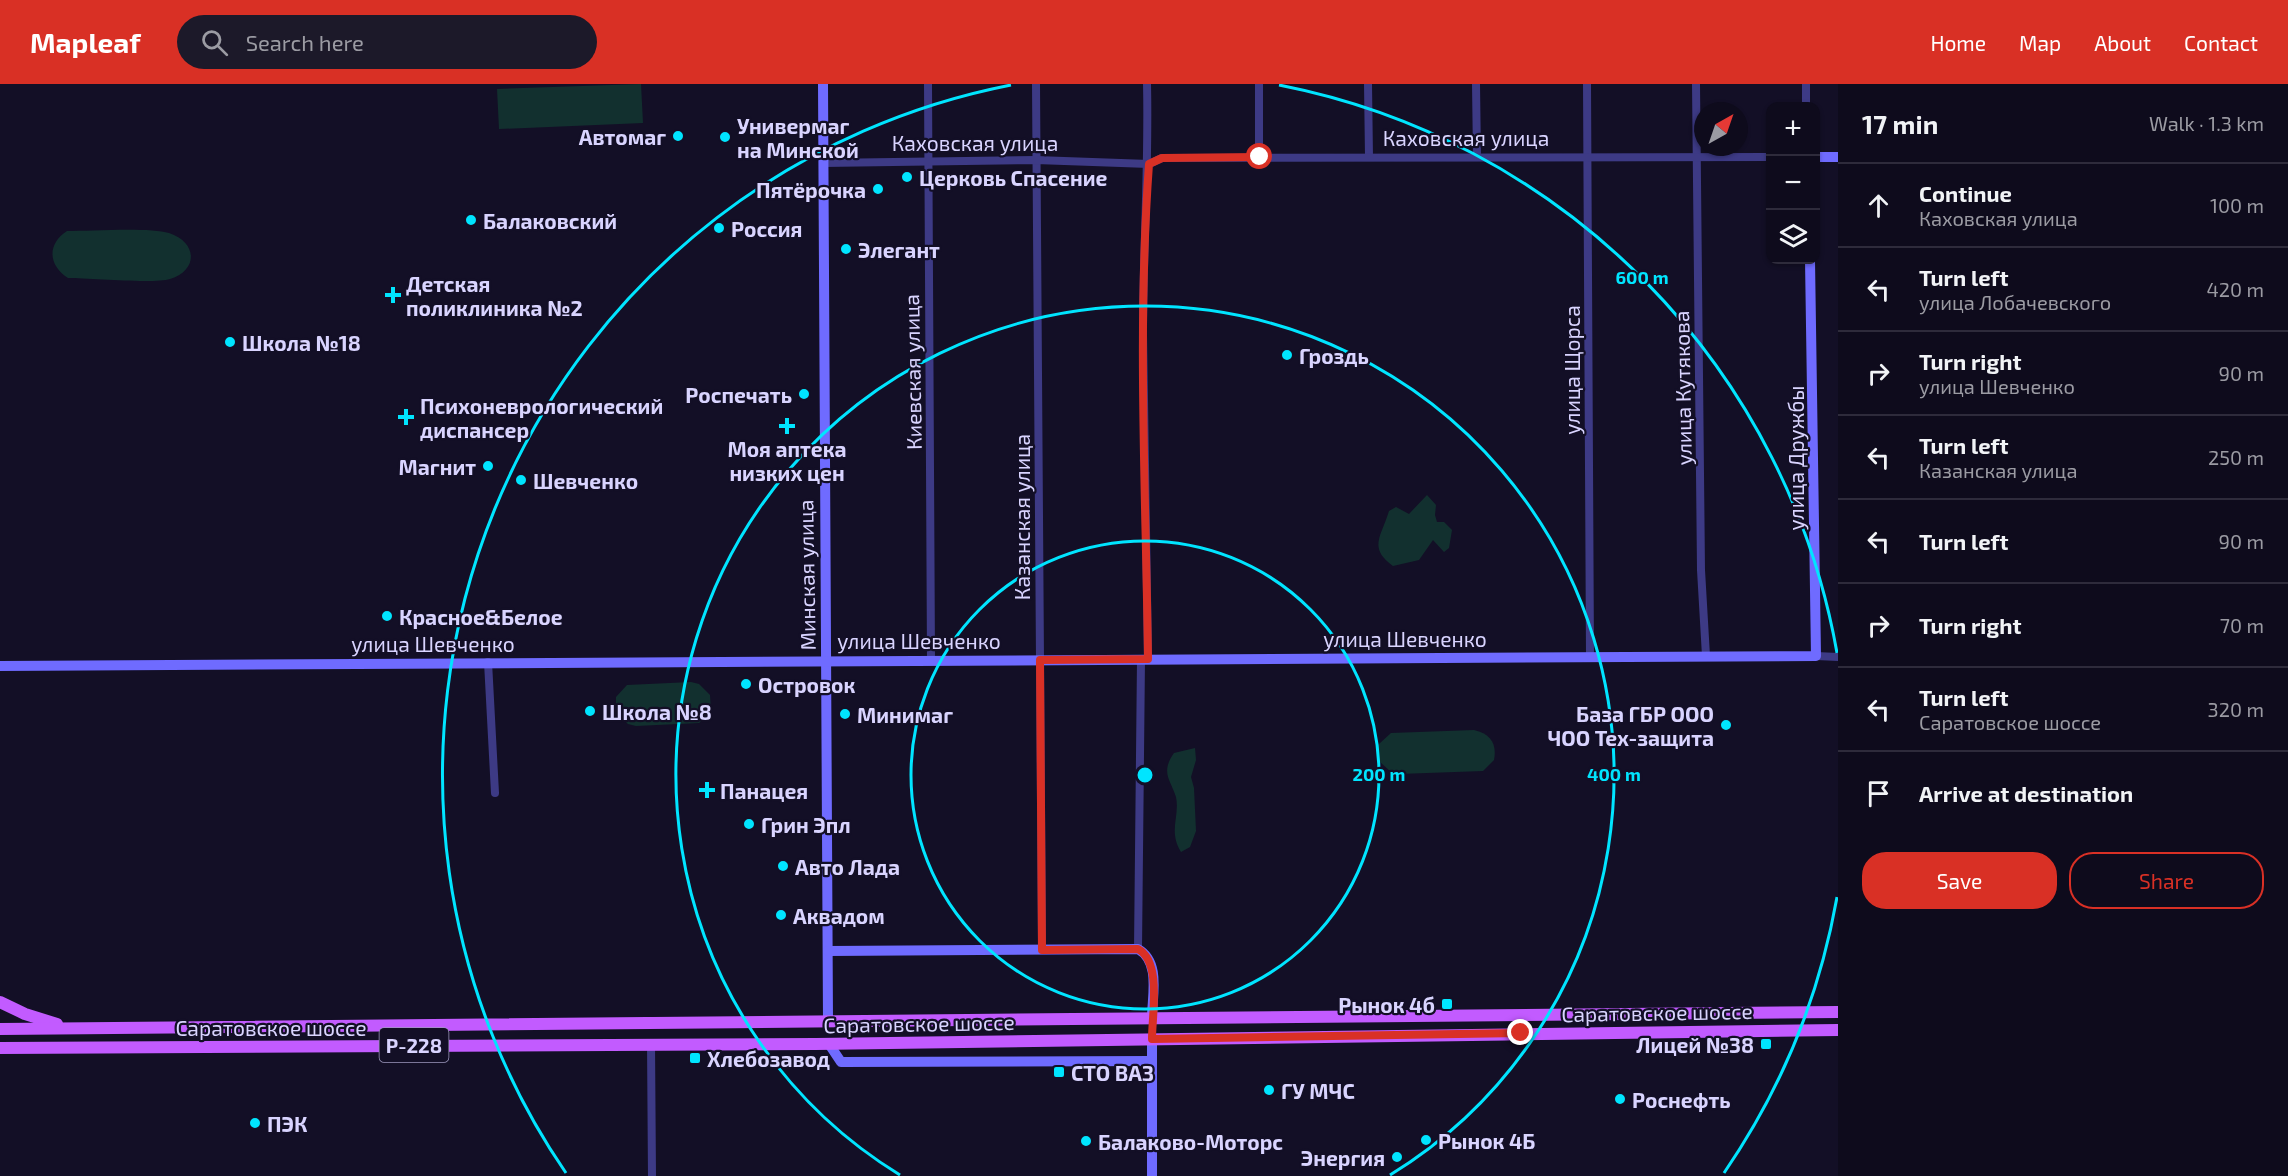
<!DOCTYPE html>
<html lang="en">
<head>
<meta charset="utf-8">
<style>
  body { margin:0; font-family:"Exo 2",sans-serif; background:#1c1929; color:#f1f3f6 }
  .controls { position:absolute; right:18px; top:18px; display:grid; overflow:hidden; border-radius:12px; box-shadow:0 2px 4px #0004 }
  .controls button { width:54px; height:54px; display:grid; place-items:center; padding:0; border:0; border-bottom:2px solid #2e2b3b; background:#0e0b1c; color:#f1f3f6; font:30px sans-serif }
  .compass { position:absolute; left:1694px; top:18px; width:54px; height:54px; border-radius:50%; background:#0e0b1c; box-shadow:0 2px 4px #0004; rotate:40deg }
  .stop { position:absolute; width:18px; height:18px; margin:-14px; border:4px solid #d93025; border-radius:50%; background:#fff }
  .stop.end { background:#d93025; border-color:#fff; box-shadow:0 2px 6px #0008 }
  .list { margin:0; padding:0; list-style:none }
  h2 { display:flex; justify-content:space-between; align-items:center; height:78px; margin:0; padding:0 24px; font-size:26px }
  h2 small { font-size:20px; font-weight:400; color:#9b9ba3 }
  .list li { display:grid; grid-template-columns:39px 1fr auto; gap:18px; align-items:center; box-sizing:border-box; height:84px; padding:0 24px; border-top:2px solid #2e2b3b }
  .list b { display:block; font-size:22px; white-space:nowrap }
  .list p { margin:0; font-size:20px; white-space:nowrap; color:#9b9ba3 }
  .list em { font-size:20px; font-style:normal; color:#9b9ba3 }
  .actions { display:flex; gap:12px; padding:18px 24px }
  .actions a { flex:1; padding:14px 0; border:2px solid #d93025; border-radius:24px; text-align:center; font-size:21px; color:#d93025 }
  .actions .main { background:#d93025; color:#fff }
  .icon { flex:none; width:33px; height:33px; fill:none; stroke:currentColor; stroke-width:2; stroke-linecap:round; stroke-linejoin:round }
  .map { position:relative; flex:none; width:1838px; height:1092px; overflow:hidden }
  header { display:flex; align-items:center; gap:36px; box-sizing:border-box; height:84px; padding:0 30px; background:#d93025; color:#fff }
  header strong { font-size:28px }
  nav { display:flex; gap:33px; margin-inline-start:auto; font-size:21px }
  .search { width:420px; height:54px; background:#1c1929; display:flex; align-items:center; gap:15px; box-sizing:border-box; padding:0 21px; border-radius:33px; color:#9b9ba3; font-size:22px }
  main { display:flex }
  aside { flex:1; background:#0e0b1c }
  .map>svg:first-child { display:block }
</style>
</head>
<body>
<header>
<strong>Mapleaf</strong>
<div class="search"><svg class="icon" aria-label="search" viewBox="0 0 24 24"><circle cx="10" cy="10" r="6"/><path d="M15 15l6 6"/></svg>Search here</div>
<nav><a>Home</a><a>Map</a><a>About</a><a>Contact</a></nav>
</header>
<main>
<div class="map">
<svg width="1838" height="1092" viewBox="0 0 1838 1092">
  <rect width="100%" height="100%" fill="#130f26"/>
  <g fill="#12302f">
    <path d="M641 0 643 39 499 45 497 5Z"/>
    <path d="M67 147C90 147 150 143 169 149 197 158 199 186 170 195 153 200 90 194 68 194 48 181 47 160 67 147Z"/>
    <path d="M1427 411 1436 421 1435 431 1437 438H1444L1452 446 1449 464 1444 468 1433 456 1419 476 1393 482C1368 464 1381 453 1389 427L1396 423 1409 430Z"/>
    <path d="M691 598 699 600 710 611 711 628 699 639 636 642 628 640 616 629V613L627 601Z"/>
    <path d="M1474 646C1491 650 1497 660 1494 676L1483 687 1399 690 1391 688 1379 677V660L1391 649Z"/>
    <path d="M1195 664 1196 676 1191 693 1194 704 1196 747 1190 763 1181 768C1168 747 1180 733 1176 713 1171 696 1160 689 1174 669Z"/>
  </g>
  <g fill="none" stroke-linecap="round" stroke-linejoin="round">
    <g stroke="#3d3a85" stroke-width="8">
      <path d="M928 0 931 576"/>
      <path d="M1036 0 1042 865"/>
      <path d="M1147 0C1149 84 1143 167 1143 251 1144 359 1146 467 1148 575"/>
      <path d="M1259 0V73"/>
      <path d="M1368 0 1369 73"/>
      <path d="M1476 0 1477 73"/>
      <path d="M1587 0 1590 572"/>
      <path d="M1696 0 1701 486 1706 572"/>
      <path d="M1806 0V22"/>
      <path d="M823 79 1036 76 1149 80 1162 74 1770 73"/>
      <path d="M1816 572 1838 573"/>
      <path d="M488 578 495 709"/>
      <path d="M1138 865 1141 575"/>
      <path d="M651 959 652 1092"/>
    </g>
    <g stroke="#6f6bff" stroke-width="10">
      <path d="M823 0 828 937"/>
      <path d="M1816 73H1838"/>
      <path d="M0 582 1816 572 1810 176"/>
      <path d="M828 867 1138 865C1161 878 1152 912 1152 934"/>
      <path d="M1152 955V1092"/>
      <path d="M829 960 841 978 1152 977"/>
    </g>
    <g stroke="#c25bff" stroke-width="12">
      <path d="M0 918 25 930 57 940"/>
      <path d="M0 945 1838 928"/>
      <path d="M0 964 816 960 1838 946"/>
    </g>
  </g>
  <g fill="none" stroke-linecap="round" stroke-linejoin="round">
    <path stroke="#d93025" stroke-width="8" d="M1260 73 1162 74 1149 80C1137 245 1146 410 1148 575L1040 576 1042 866 1138 865C1162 878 1152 930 1152 955L1521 949"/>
  </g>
  <g fill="none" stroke="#00e5ff" stroke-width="3">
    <circle cx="1145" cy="691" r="234"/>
    <path d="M900 1091A469 469 0 1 1 1390 1091"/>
    <path d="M1837 813A703 703 0 0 1 1724 1089M566 1089A703 703 0 0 1 1011 1M1279 1A703 703 0 0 1 1837 569"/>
  </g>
  <g fill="#00e5ff" stroke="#130f26" stroke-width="2">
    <circle cx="678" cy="52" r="6"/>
    <circle cx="725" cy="53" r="6"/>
    <circle cx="907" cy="93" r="6"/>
    <circle cx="878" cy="105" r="6"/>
    <circle cx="471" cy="136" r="6"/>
    <circle cx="719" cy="144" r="6"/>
    <circle cx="846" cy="165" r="6"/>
    <path d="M390 202h6v6h6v6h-6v6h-6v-6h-6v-6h6z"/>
    <circle cx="230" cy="258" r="6"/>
    <circle cx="1287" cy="271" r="6"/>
    <circle cx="804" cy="310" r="6"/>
    <path d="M403 324h6v6h6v6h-6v6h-6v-6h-6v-6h6z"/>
    <path d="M784 333h6v6h6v6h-6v6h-6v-6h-6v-6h6z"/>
    <circle cx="488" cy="382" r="6"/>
    <circle cx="521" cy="396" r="6"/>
    <circle cx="387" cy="532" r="6"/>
    <circle cx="746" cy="600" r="6"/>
    <circle cx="590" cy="627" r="6"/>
    <circle cx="845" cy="630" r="6"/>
    <circle cx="1726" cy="641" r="6"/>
    <path d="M704 697h6v6h6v6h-6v6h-6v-6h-6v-6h6z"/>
    <circle cx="749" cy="740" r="6"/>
    <circle cx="783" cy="782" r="6"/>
    <circle cx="781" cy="831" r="6"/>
    <rect x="1441" y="914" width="12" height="12" rx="3"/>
    <rect x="1760" y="954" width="12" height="12" rx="3"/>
    <rect x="689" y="968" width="12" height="12" rx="3"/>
    <rect x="1053" y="982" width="12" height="12" rx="3"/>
    <circle cx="1269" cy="1006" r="6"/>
    <circle cx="1620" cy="1015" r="6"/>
    <circle cx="255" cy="1039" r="6"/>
    <circle cx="1426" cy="1056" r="6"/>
    <circle cx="1086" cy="1057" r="6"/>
    <circle cx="1397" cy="1073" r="6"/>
  </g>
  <g text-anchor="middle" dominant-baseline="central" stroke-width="4.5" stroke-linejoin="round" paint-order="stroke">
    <rect fill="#130f26" stroke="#9e99be" stroke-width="1.5" x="379.5" y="944" width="69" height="34" rx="4.5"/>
    <g font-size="20" font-weight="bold" fill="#d9d4ff">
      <text x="414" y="961">Р-228</text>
    </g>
    <g font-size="21" font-weight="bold" fill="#d9d4ff" stroke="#130f26" text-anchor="start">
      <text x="737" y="41">Универмаг<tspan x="737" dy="24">на Минской</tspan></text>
      <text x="666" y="52" text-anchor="end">Автомаг</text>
      <text x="919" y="93">Церковь Спасение</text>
      <text x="866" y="105" text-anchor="end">Пятёрочка</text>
      <text x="483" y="136">Балаковский</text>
      <text x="731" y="144">Россия</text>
      <text x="858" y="165">Элегант</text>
      <text x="406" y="199">Детская<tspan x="406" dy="24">поликлиника №2</tspan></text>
      <text x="242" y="258">Школа №18</text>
      <text x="1299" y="271">Гроздь</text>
      <text x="792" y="310" text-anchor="end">Роспечать</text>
      <text x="420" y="321">Психоневрологический<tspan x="420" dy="24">диспансер</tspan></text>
      <text x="787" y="364" text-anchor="middle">Моя аптека<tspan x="787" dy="24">низких цен</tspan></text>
      <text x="476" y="382" text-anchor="end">Магнит</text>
      <text x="533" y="396">Шевченко</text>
      <text x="399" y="532">Красное&amp;Белое</text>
      <text x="758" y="600">Островок</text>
      <text x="602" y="627">Школа №8</text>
      <text x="1714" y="629" text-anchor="end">База ГБР ООО<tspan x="1714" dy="24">ЧОО Тех-защита</tspan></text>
      <text x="857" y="630">Минимаг</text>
      <text x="720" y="706">Панацея</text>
      <text x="761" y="740">Грин Эпл</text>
      <text x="795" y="782">Авто Лада</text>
      <text x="793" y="831">Аквадом</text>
      <text x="1435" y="920" text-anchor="end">Рынок 4б</text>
      <text x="1754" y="960" text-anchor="end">Лицей №38</text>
      <text x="707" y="974">Хлебозавод</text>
      <text x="1071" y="988">СТО ВАЗ</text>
      <text x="1281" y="1006">ГУ МЧС</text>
      <text x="1632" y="1015">Роснефть</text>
      <text x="267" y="1039">ПЭК</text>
      <text x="1438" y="1056">Рынок 4Б</text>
      <text x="1098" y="1057">Балаково-Моторс</text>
      <text x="1385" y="1073" text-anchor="end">Энергия</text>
    </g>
    <g font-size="21" fill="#d9d4ff" stroke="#130f26">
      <text x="1466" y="53">Каховская улица</text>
      <text x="975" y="58">Каховская улица</text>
      <text transform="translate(1571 286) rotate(-90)">улица Щорса</text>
      <text transform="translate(912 288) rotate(-91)">Киевская улица</text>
      <text transform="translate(1682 304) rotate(-91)">улица Кутякова</text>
      <text transform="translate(1795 374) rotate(-90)">улица Дружбы</text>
      <text transform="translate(1021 433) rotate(-90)">Казанская улица</text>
      <text transform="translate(806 491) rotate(-91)">Минская улица</text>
      <text x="1405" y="554">улица Шевченко</text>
      <text x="919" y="556">улица Шевченко</text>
      <text x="433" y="559">улица Шевченко</text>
      <text transform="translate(1657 928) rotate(-1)">Саратовское шоссе</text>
      <text transform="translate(919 939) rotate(-1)">Саратовское шоссе</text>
      <text x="271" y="943">Саратовское шоссе</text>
    </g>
  </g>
  <circle cx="1145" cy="691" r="9" fill="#00e5ff" stroke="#130f26" stroke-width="3"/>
  <g font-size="18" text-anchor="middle" font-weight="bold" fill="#00e5ff" stroke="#130f26" stroke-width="4.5" stroke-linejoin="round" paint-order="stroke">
    <text x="1642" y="200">600 m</text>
    <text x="1379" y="697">200 m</text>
    <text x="1614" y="697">400 m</text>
  </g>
</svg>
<div class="controls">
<button>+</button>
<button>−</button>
<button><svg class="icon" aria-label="layers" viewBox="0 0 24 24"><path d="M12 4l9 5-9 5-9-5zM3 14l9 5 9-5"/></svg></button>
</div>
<svg class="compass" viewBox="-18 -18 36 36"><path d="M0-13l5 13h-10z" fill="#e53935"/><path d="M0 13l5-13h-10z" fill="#9b9ba3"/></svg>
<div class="stop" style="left:1260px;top:73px"></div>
<div class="stop end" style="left:1521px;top:949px"></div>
</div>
<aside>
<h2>17 min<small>Walk · 1.3 km</small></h2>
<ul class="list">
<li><svg class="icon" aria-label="ahead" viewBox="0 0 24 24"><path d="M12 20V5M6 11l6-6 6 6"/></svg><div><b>Continue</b><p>Каховская улица</p></div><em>100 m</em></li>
<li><svg class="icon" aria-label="left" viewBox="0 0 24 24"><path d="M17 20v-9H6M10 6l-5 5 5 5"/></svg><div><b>Turn left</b><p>улица Лобачевского</p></div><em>420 m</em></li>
<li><svg class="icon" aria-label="right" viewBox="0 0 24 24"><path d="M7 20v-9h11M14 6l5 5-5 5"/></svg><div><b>Turn right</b><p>улица Шевченко</p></div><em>90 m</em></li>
<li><svg class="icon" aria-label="left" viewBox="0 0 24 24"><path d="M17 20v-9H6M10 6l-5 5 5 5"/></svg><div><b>Turn left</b><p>Казанская улица</p></div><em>250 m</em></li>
<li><svg class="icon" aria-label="left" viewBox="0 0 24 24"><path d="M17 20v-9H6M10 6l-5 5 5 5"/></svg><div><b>Turn left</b></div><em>90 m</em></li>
<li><svg class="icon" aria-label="right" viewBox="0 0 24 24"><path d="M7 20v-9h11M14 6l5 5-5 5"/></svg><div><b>Turn right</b></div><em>70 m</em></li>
<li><svg class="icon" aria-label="left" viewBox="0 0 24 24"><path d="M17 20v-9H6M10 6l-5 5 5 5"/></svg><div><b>Turn left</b><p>Саратовское шоссе</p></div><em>320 m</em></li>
<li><svg class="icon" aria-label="arrive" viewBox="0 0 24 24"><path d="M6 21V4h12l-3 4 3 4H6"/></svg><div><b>Arrive at destination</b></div></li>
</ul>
<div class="actions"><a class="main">Save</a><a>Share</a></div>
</aside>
</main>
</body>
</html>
